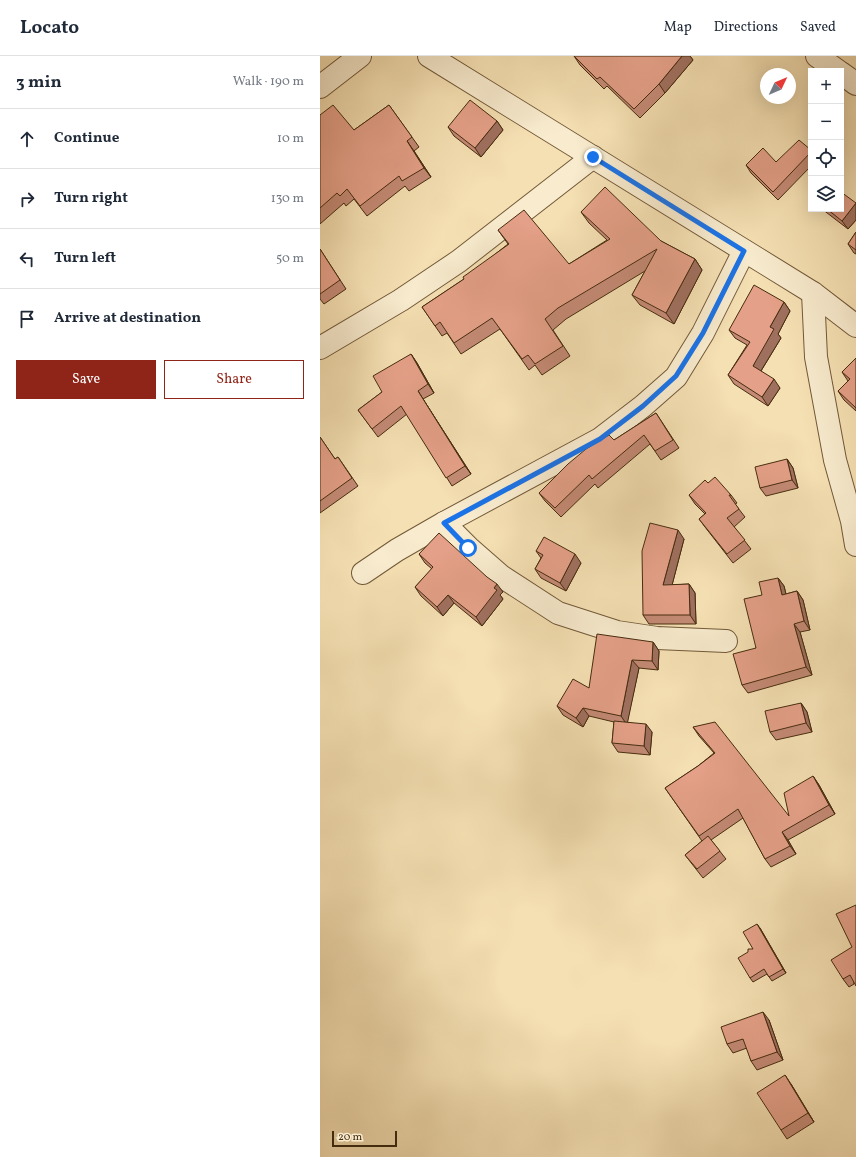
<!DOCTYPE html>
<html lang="en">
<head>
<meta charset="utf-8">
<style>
  body { margin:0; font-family:Vollkorn,serif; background:#f6f6f7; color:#1f2937 }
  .controls { position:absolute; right:12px; top:12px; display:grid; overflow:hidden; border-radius:0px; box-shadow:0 4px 16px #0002 }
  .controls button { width:36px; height:36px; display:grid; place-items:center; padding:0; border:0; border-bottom:1px solid #e0e1e3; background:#fff; color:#1f2937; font:20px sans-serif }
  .compass { position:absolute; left:440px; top:12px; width:36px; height:36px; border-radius:50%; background:#fff; box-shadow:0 4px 16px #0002; rotate:46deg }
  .scale { position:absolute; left:12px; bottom:10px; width:65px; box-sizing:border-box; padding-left:4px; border:2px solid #462c0f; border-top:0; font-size:11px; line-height:14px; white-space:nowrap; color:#462c0f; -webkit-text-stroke:3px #f8ebce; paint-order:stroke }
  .stop { position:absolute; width:12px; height:12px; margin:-9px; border:3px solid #1a73e8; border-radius:50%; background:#fff }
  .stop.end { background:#1a73e8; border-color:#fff; box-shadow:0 1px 4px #0008 }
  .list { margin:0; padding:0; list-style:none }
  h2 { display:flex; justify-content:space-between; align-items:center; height:52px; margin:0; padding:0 16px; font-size:17px }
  h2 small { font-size:13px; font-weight:400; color:#747a83 }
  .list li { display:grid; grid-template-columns:26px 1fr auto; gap:12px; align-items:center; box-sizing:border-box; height:60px; padding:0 16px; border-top:1px solid #e0e1e3 }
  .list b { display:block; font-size:15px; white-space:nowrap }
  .list em { font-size:13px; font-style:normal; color:#747a83 }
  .actions { display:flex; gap:8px; padding:12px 16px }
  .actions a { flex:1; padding:9px 0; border:1px solid #8f2418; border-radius:0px; text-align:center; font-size:14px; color:#8f2418 }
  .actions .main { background:#8f2418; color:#fff }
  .icon { flex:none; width:22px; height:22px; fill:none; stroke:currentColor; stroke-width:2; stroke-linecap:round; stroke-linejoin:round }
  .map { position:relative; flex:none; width:536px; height:1101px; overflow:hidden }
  header { display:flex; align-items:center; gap:24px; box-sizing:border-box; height:56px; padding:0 20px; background:#fff; border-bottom:1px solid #e0e1e3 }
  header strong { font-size:19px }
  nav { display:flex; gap:22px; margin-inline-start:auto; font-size:14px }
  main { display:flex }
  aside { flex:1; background:#fff }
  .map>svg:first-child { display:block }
</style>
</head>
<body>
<header>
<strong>Locato</strong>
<nav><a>Map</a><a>Directions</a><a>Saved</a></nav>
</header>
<main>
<aside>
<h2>3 min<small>Walk · 190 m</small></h2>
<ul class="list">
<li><svg class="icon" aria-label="ahead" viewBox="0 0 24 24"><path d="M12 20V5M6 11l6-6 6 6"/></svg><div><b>Continue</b></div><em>10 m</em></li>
<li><svg class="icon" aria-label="right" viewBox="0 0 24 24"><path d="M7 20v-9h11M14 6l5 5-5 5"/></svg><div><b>Turn right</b></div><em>130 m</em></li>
<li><svg class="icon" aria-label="left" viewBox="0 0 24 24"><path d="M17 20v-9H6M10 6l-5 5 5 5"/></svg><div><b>Turn left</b></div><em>50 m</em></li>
<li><svg class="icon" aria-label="arrive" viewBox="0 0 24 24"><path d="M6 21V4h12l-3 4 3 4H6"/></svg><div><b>Arrive at destination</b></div></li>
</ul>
<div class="actions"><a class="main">Save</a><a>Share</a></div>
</aside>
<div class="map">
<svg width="536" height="1101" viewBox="0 0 536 1101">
  <rect width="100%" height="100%" fill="#f5e0b3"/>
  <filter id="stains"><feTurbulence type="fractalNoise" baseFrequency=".005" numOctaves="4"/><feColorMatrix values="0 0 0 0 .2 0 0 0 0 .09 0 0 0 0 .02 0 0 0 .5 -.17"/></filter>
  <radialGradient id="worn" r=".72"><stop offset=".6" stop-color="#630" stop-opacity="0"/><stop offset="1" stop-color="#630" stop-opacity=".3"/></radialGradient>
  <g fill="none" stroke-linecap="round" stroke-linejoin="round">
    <defs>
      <g id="minor">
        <path d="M109 0 493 237 536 270"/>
        <path d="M497 0 518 15"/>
        <path d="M521 17 536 28"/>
        <path d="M0 31 40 0"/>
        <path d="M493 237 496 301 515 404 532 465 536 489"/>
        <path d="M0 292 81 244 139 205 273 101"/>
        <path d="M124 467 149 492 181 520 238 557 297 576 337 582 406 585"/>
        <path d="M43 517 77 494 124 467 280 383 323 350 356 321 383 277 424 195"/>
      </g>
    </defs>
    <use href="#minor" stroke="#725938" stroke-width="24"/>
    <use href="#minor" stroke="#f8ebce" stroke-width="22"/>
  </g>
  <g fill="#c48a75" stroke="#462c0f">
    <path d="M254 0H370L373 4 345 37 320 62 287 30 284 33 260 9Z"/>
    <path d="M69 49 99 91 94 95 111 121 89 135 85 130 47 160 34 143 26 150 24 147 0 168V59L34 74Z"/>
    <path d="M177 65 183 74 161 101 134 80 128 71Z"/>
    <path d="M491 94V110L458 144 431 117 426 109 456 106Z"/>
    <path d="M536 147V164L528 173 502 153H521Z"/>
    <path d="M261 156 341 185 375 203 382 214 354 268 320 249 312 239 325 215 246 263 233 274 250 300 222 319 215 309 209 314 180 273 141 298 127 277 122 280 102 251 144 223 188 188 178 174 249 208 287 184 269 167Z"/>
    <path d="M536 176V198L534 197 528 188Z"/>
    <path d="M0 193 26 233 4 248 0 243Z"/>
    <path d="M464 246 470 255 458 278 461 282 441 315 460 332 448 350 414 328 408 319 427 289 415 282 409 274Z"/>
    <path d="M91 298 97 307 114 337 103 343 151 418 132 430 87 358 58 381 38 354 62 336Z"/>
    <path d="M536 302V355L524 344 518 335 528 325 522 316Z"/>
    <path d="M336 357 359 392 341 404 330 388 278 432 275 428 241 461 225 445 219 437 294 384Z"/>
    <path d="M0 381 15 403 18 401 38 430 0 457Z"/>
    <path d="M467 403 473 412 478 432 446 440 440 432Z"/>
    <path d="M388 427 411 439 417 447 415 448 425 461 414 471 431 493 413 507 385 471 379 463 385 458 375 448 369 439Z"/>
    <path d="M364 483 352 529 369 528 375 537 376 568H329L323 559Z"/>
    <path d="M216 495 261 507 246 535 221 522 215 513 221 502Z"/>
    <path d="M99 498 183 536 180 539 183 543 162 570 134 547 123 560 101 540 95 531 112 513 105 507Z"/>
    <path d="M458 522 464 530 466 538 477 535 483 544 490 574 480 576 492 619 428 637 422 629 436 592 442 539Z"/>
    <path d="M333 586 339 595 338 614 319 612 307 666 332 676 330 699 298 696 292 687 294 666 269 660 263 671 243 659 237 650 269 632Z"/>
    <path d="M481 647 487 656 492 676 456 684 450 676Z"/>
    <path d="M373 671 469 760 493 720 499 729 515 758 468 784 476 798 451 811 445 803 423 762 391 784 406 803 383 822 365 799 382 785 345 732 378 710 394 697 379 680Z"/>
    <path d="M440 872 466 917 452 925 447 918 433 926 430 922 433 893Z"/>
    <path d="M532 891 534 928 529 931 523 923Z"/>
    <path d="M449 964 463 1004 437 1014 431 1005 427 992 413 997 407 988Z"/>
    <path d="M471 1028 494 1066 467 1083 461 1074Z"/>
  </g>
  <g fill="#a0705f" stroke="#462c0f">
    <path d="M362 0H370L373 4 345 37 339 28Z"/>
    <path d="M177 65 183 74 161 101 155 92Z"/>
    <path d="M87 85 94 95 111 121 104 112Z"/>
    <path d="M536 147V164L528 173 522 165Z"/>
    <path d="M375 203 382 214 354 268 346 257Z"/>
    <path d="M464 246 470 255 458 278 461 282 439 318 433 310 450 271Z"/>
    <path d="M91 298 97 307 114 337 108 328Z"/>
    <path d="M454 323 460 332 448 350 442 341Z"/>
    <path d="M98 335 103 343 151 418 145 410Z"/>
    <path d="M467 403 473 412 478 432 472 424Z"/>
    <path d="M358 474 364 483 350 537 343 529Z"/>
    <path d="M255 498 261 507 246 535 240 527Z"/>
    <path d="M458 522 464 530 468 547 462 539Z"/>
    <path d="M177 528 183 536 180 539 183 543 162 570 156 561 174 532Z"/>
    <path d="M369 528 375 537 376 568 370 559Z"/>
    <path d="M477 535 483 544 490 574 484 565Z"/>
    <path d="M128 539 134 547 123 560 117 551Z"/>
    <path d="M474 568 480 576 492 619 486 611Z"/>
    <path d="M333 586 339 595 338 614 332 605Z"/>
    <path d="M312 604 319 612 307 669 301 660Z"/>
    <path d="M481 647 487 656 492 676 486 667Z"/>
    <path d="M263 652 269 660 263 671 256 662Z"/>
    <path d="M326 668 332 676 330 699 324 690Z"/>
    <path d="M493 720 499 729 515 758 509 749Z"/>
    <path d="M462 776 468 784 476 798 470 790Z"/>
    <path d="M437 868 440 872 466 917 463 913Z"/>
    <path d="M443 956 449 964 463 1004 457 996Z"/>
    <path d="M465 1019 471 1028 494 1066 488 1057Z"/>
  </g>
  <g fill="#e4a088" stroke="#462c0f">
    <path d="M254 0H362L339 28 314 53 280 21 277 23Z"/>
    <path d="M150 44 177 65 155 92 128 71Z"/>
    <path d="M13 49 34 74 69 49 92 81 87 85 104 112 82 125 79 120 40 150 27 133 20 140 17 137 0 152V59Z"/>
    <path d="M479 84 491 94V96L453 136 426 109 443 92 456 106Z"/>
    <path d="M285 131 341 185 375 203 346 257 312 239 337 193 238 252 225 263 243 290 215 308 208 299 202 303 172 262 134 287 120 266 115 270 102 251 144 223 143 221 189 188 178 174 204 154 249 208 290 183 261 156Z"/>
    <path d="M521 136 536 147 522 165 507 153H521Z"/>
    <path d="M536 176V194L528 188Z"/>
    <path d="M0 193 20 224 0 238Z"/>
    <path d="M434 229 464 246 450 271 454 273 433 310 454 323 442 341 408 319 430 286 409 274Z"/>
    <path d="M91 298 108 328 98 335 145 410 126 422 81 350 52 373 38 354 62 336 53 320Z"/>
    <path d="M536 302V352L518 335 530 323 522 316Z"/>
    <path d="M336 357 353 384 335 395 324 379 272 423 269 419 235 452 219 437 248 408 266 393 289 379 294 384Z"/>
    <path d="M0 381 15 403 18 401 32 422 0 445Z"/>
    <path d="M467 403 472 424 440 432 435 411Z"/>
    <path d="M395 421 411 439H409L419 453 407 462 425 484 407 498 379 463 386 457 369 439 385 424 388 427Z"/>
    <path d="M330 467 358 474 343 529 369 528 370 559H323L322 495Z"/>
    <path d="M119 477 167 521 177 528 174 532 177 534 156 561 128 539 117 551 95 531 113 511 99 498Z"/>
    <path d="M224 481 255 498 240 527 215 513 223 499 216 495Z"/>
    <path d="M458 522 462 539 477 535 484 565 474 568 486 611 422 629 413 598 436 592 424 543 442 539 439 526Z"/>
    <path d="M277 578 333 586 332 605 312 604 301 660 263 652 256 662 237 650 253 623 269 632Z"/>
    <path d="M481 647 486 667 450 676 445 655Z"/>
    <path d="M294 665 326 668 324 690 292 687Z"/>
    <path d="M395 666 469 760 464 737 493 720 509 749 462 776 470 790 445 803 418 753 379 780 345 732 378 710 395 697 373 671Z"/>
    <path d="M388 780 400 795 377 813 365 799Z"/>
    <path d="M536 849V930L530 919 523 923 511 904 532 891 516 858Z"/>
    <path d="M437 868 463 913 449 921 444 913 430 922 418 902 428 896V893H433L423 876Z"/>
    <path d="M443 956 457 996 431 1005 423 983 407 988 401 971Z"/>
    <path d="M465 1019 488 1057 461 1074 437 1037Z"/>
  </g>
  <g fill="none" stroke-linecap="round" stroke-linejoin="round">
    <path stroke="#1a73e8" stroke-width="5" d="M148 492 124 467 280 383 323 350 356 320 383 277 424 195 273 101"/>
  </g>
  <rect width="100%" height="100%" filter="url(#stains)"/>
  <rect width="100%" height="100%" fill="url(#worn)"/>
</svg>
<div class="controls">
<button>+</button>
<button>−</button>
<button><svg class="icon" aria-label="locate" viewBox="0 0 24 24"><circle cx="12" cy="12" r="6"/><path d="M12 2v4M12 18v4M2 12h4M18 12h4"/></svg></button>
<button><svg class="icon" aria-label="layers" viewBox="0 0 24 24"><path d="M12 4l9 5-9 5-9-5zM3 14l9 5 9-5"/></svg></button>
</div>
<svg class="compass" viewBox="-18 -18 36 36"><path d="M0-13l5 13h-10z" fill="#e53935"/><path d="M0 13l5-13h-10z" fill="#747a83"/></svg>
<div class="scale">20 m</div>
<div class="stop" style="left:148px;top:492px"></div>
<div class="stop end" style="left:273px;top:101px"></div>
</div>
</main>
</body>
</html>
